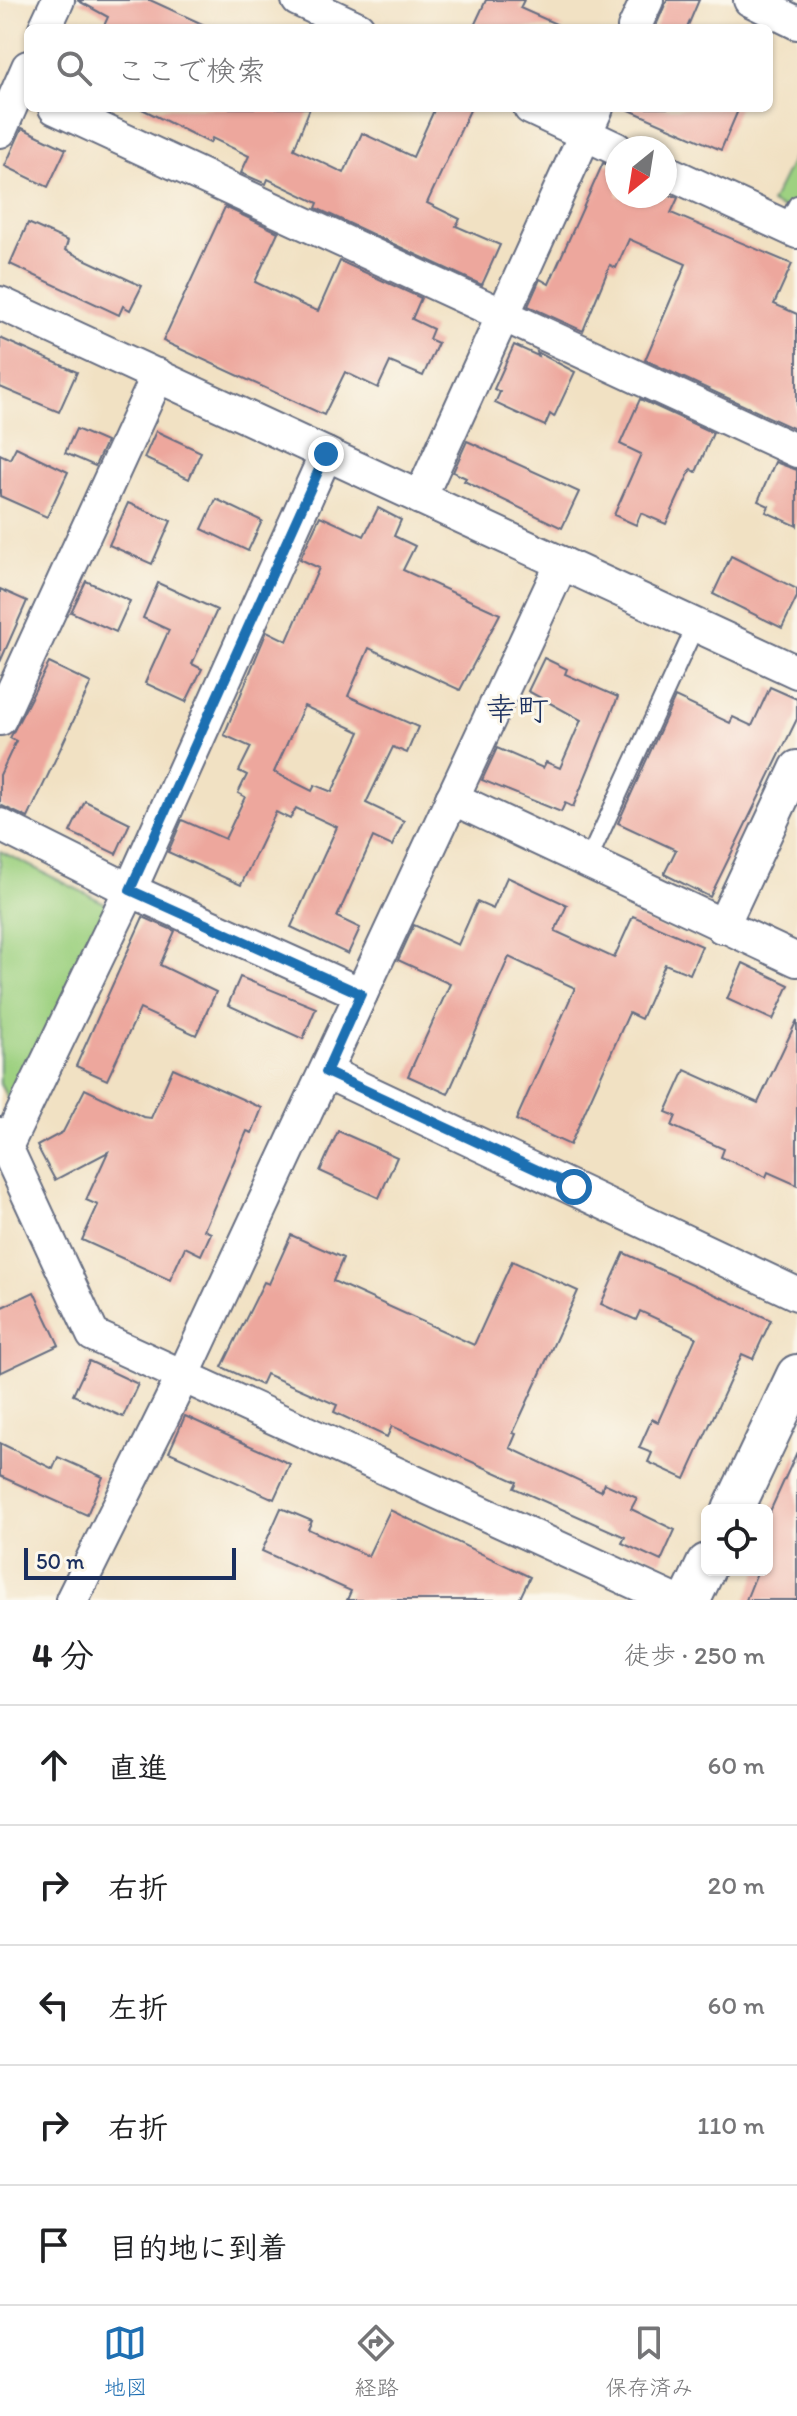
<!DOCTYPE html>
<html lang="ja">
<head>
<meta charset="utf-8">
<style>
  body { margin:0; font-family:Itim,"Klee One",sans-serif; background:#f6f6f6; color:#202124 }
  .controls { position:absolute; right:24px; bottom:24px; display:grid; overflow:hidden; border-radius:12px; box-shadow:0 2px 6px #0004 }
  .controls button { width:72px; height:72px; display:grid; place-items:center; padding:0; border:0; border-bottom:2px solid #e0e0e0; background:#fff; color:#202124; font:40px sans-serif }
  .compass { position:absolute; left:605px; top:136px; width:72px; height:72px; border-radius:50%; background:#fff; box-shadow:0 2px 6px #0004; rotate:210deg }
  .scale { position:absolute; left:24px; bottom:20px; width:212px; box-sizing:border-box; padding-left:8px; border:4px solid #1b2f5e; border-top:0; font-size:22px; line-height:28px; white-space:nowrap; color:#1b2f5e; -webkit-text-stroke:6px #fbf7ec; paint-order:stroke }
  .stop { position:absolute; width:24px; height:24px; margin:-18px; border:6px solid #1f6fb2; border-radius:50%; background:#fff }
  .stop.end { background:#1f6fb2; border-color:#fff; box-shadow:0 2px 8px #0008 }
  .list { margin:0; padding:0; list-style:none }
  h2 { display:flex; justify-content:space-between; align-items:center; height:104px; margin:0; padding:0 32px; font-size:34px }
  h2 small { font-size:26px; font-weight:400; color:#757577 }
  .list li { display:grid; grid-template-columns:52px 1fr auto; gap:24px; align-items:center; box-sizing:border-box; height:120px; padding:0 32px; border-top:2px solid #e0e0e0 }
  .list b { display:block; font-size:30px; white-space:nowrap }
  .list em { font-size:26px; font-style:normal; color:#757577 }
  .icon { flex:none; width:44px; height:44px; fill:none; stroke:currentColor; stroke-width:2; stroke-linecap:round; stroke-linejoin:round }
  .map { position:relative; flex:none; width:797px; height:1600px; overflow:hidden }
  .search { position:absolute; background:#fff; box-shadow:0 2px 6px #0004; left:24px; right:24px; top:24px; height:88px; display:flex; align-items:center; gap:20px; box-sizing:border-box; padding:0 28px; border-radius:12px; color:#757577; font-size:30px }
  .sheet { height:704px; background:#fff }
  nav { display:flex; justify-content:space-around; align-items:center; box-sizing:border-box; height:112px; border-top:2px solid #e0e0e0; background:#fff; font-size:22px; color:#757577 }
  nav a { display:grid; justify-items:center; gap:4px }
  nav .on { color:#1f6fb2 }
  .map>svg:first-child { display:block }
</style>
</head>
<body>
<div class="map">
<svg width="797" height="1600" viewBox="0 0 797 1600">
  <rect width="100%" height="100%" fill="#fbf7ec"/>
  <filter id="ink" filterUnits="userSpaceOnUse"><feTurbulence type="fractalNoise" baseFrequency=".0125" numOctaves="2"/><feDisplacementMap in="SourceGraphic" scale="16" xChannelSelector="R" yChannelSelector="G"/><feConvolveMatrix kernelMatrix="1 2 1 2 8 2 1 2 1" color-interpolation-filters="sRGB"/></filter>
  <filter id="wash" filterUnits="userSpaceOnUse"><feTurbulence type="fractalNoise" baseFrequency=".006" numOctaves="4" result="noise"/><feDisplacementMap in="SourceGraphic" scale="32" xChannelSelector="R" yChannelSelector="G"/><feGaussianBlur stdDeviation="1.8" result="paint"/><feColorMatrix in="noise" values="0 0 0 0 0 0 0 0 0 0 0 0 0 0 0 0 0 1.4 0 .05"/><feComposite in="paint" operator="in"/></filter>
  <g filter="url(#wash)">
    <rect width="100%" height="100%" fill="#f1e1c3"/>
    <g fill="#9ed181" stroke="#5c8070" stroke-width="2">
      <path d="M797 150V215L771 203Z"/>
      <path d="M0 851 111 906 13 1109 0 1084Z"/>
    </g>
    <g id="blocks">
      <g fill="#eda79d" fill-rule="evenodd">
        <path d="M77 0H150L211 28H103L108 17Z"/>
        <path d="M486 0H524L520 8 565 28H473Z"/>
        <path d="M667 0H699L687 28H655Z"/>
        <path d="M140 108H310L294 149 344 173 362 133 413 157 435 108H471L427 203 460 219 456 226 500 245 482 285 316 208 318 203 268 179 266 184 241 173 249 156 212 138 210 143Z"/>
        <path d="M625 108H739L721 150Z"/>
        <path d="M22 128 66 149 48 187 5 166Z"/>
        <path d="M603 163 617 168V196H674L678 198 671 213 792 264 774 304 797 314V430L645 360 686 264 629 239 616 268 610 265 583 331 528 306 540 279 549 284Z"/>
        <path d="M225 207 278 232 255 282 305 306 318 311 340 261 421 298 412 319 433 329 429 339 438 343 423 376 390 362 378 388 345 372 324 415 163 341Z"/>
        <path d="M28 223 68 241 65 250 142 286 130 310 123 306 119 315 10 264Z"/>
        <path d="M0 338 77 372 59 412 0 387Z"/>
        <path d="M514 345 538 356 537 352 575 372 554 417 550 414 545 426 495 403 500 392 494 389Z"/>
        <path d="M640 399 713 433 696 472 691 469 666 524 641 513 636 525 614 515 641 454 620 444Z"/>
        <path d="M76 429 106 442 95 466 65 453Z"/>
        <path d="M156 431 201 452 189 479 144 458Z"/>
        <path d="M467 441 579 492 562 528 464 481 466 478 453 472Z"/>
        <path d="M16 447 68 472 47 517 0 496V454L10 459Z"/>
        <path d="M775 462 797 470V526L766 512 769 506 758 501Z"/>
        <path d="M216 499 262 521 248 551 202 529Z"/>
        <path d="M128 503 171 521 152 564 109 545Z"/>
        <path d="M378 508 401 520 394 536 415 546 403 570 500 614 460 690 369 648 348 696 418 727 407 753 393 747 366 803 404 821 392 846 373 837 337 917 360 928 348 954 291 927 337 827 296 808 290 819 276 812 241 885 168 852 182 820 225 839 245 797 238 793 247 775 239 771 251 747 224 735 267 631 287 641 319 568 300 559 320 516 364 536ZM304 706 360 732 332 792 315 785 312 791 274 772Z"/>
        <path d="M731 556 797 589V597L782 628 713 594Z"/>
        <path d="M86 581 130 601 116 632 71 612Z"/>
        <path d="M158 583 217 610 192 664 202 669 186 702 145 683 169 630 143 618Z"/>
        <path d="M0 589 27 601 0 662Z"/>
        <path d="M544 658 567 669 565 674 618 697 573 807 565 803 561 812 482 780 497 748 543 768 546 762 560 768 581 720 528 691Z"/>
        <path d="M49 663 91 683 28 818 0 805V775L16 741 10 738Z"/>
        <path d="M770 687 797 699V719L710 897 664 874 676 850 618 823 675 697 730 723 733 717 752 726Z"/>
        <path d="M85 801 130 823 116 854 70 832Z"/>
        <path d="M507 877 567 905 555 931 614 958 633 916 702 946 690 974 665 964 641 1019 629 1013 570 1145 516 1120 575 988 509 957 448 1094 408 1076 450 984 398 960 414 925 458 945 477 902 493 909Z"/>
        <path d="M143 917 175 931 160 965 216 992 196 1035 140 1009 107 1080 76 1066Z"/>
        <path d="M743 963 789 985 773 1020 727 999Z"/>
        <path d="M240 977 316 1008 303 1039 228 1005Z"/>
        <path d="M797 1020V1185L768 1172 766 1177 721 1157 724 1149 672 1126 676 1116 666 1112 685 1070 758 1103Z"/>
        <path d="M173 1068 262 1108 252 1133 247 1131 204 1230 211 1233 201 1255 185 1247 170 1280 82 1240 98 1205 86 1200 108 1152 55 1180 37 1146 63 1132 85 1089 143 1117 151 1118Z"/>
        <path d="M338 1131 397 1157 379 1198 320 1171Z"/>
        <path d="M291 1235 343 1258 333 1281 474 1345 512 1261 578 1291 513 1433 516 1434 510 1448 601 1491 604 1483 637 1498 631 1509 675 1530 661 1561 622 1543 625 1537 514 1488 517 1482 392 1426 387 1437 334 1412 337 1405 266 1374 261 1385 222 1367 264 1282 269 1284Z"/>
        <path d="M624 1253 771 1320 753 1359 742 1354 685 1479 648 1462 652 1453 639 1448 652 1419 658 1422 696 1337 640 1311 636 1320 601 1304Z"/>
        <path d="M34 1292 59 1345 0 1373V1308Z"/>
        <path d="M89 1361 138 1384 123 1417 73 1395Z"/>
        <path d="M185 1416 290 1464 274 1499 169 1452Z"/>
        <path d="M0 1443 53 1469 58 1457 103 1477 87 1515 0 1476Z"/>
        <path d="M797 1452V1600H746L758 1570H767V1518Z"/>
        <path d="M281 1508 312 1521 308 1529 368 1556 390 1510 530 1577 519 1600H347L351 1591 262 1551Z"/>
      </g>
    </g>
  </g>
  <g filter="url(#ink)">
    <use href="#blocks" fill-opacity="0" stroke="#666d81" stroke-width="2"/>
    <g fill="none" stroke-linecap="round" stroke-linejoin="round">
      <defs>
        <g id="service">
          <path d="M785 226 797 204"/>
          <path d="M587 863 696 625"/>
        </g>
        <g id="minor">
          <path d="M298 0 358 28"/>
          <path d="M750 0 797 23"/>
          <path d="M45 28 58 0"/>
          <path d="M634 28 647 0"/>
          <path d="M55 108 797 451"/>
          <path d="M530 108 617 149"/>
          <path d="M0 131 28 67"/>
          <path d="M665 171 797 232"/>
          <path d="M0 303 797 672"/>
          <path d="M420 498 597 108"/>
          <path d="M0 719 158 375"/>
          <path d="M452 798 797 960"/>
          <path d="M0 825 130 890 361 994"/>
          <path d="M722 927 797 767"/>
          <path d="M326 1072 797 1294"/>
          <path d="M0 1134 93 1335 673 1600"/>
          <path d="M6 1147 130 890 326 454"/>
          <path d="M72 1600 184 1374 562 563"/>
        </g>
        <g id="tertiary">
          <path d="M733 1510 797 1375"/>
          <path d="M690 1600 707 1564"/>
        </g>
      </defs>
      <use href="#service" stroke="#666d81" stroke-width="20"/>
      <use href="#minor" stroke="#666d81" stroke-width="36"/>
      <use href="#tertiary" stroke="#666d81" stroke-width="44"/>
      <use href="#service" stroke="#fff" stroke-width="16"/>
      <use href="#minor" stroke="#fff" stroke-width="32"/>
      <use href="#tertiary" stroke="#fff" stroke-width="40"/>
    </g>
  </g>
  <g fill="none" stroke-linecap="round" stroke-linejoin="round" filter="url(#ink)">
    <path stroke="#1f6fb2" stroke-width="10" d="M326 454 130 890 361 994 326 1072 574 1187"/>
  </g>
  <g text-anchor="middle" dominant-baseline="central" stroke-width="6" stroke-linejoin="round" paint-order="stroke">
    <g font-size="32" fill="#1b2f5e" stroke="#fbf7ec">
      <text x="517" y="709">幸町</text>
    </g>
  </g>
</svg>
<div class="controls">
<button><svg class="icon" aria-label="locate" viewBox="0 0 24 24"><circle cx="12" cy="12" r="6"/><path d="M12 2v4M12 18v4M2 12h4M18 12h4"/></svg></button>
</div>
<svg class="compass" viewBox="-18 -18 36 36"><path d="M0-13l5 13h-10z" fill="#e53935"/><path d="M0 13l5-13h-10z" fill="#757577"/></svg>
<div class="scale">50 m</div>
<div class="stop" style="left:574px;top:1187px"></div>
<div class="stop end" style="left:326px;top:454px"></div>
<div class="search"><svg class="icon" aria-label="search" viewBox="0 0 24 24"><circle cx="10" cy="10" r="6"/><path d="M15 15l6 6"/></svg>ここで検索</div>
</div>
<section class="sheet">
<h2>4 分<small>徒歩 · 250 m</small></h2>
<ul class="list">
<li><svg class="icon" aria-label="ahead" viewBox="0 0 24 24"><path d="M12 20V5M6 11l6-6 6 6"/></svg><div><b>直進</b></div><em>60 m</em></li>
<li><svg class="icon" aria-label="right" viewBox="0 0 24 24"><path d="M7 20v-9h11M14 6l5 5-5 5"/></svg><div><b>右折</b></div><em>20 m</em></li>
<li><svg class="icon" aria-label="left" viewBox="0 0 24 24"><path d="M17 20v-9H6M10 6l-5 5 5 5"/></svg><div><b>左折</b></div><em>60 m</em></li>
<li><svg class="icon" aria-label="right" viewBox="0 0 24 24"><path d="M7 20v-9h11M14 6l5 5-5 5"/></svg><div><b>右折</b></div><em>110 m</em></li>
<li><svg class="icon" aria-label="arrive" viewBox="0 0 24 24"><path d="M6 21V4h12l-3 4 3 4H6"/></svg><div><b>目的地に到着</b></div></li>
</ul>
</section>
<nav>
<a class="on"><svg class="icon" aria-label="map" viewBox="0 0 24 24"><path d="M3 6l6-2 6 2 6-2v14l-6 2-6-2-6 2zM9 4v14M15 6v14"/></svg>地図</a>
<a><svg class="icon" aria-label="directions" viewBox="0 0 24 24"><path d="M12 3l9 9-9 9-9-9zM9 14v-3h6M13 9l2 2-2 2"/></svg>経路</a>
<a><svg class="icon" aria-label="saved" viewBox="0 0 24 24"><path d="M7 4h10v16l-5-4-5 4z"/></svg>保存済み</a>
</nav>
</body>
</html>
